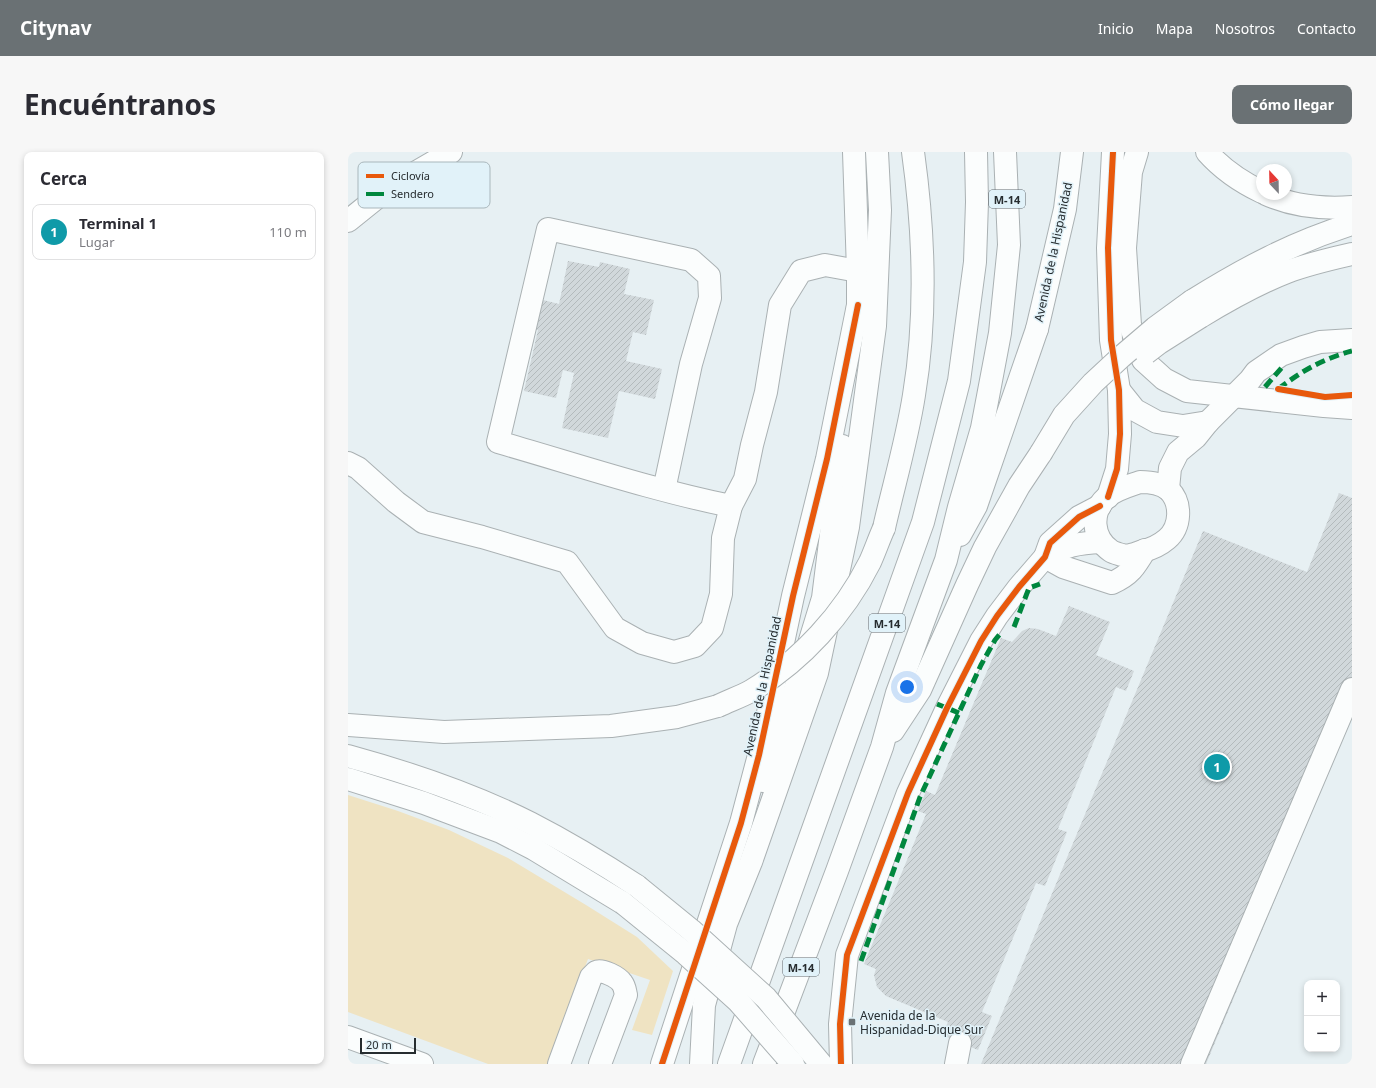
<!DOCTYPE html>
<html lang="es">
<head>
<meta charset="utf-8">
<style>
  body { margin:0; font-family:"Noto Sans",sans-serif; background:#f7f7f7; color:#2b2b33 }
  .controls { position:absolute; right:12px; bottom:12px; display:grid; overflow:hidden; border-radius:8px; box-shadow:0 2px 6px #0003 }
  .controls button { width:36px; height:36px; display:grid; place-items:center; padding:0; border:0; border-bottom:1px solid #e1e1e2; background:#fff; color:#2b2b33; font:20px sans-serif }
  .compass { position:absolute; left:908px; top:12px; width:36px; height:36px; border-radius:50%; background:#fff; box-shadow:0 2px 6px #0003; rotate:338deg }
  .scale { position:absolute; left:12px; bottom:10px; width:56px; box-sizing:border-box; padding-left:4px; border:2px solid #262c2f; border-top:0; font-size:11px; line-height:14px; white-space:nowrap; color:#262c2f; -webkit-text-stroke:3px #e1f2f9; paint-order:stroke }
  .you { position:absolute; left:559px; top:535px; width:14px; height:14px; margin:-10px; border:3px solid #fff; border-radius:50%; background:#1a73e8; box-shadow:0 0 0 6px #1a73e833 }
  .badge { display:grid; place-items:center; width:26px; height:26px; border-radius:50%; background:#6a7174; color:#fff; font-size:13px; font-weight:700 }
  .pin { position:absolute; translate:-50% -50%; border:2px solid #fff; box-shadow:0 1px 4px #0006 }
  .list { margin:0; padding:0; list-style:none }
  h2 { display:flex; justify-content:space-between; align-items:center; height:52px; margin:0; padding:0 16px; font-size:17px }
  h2 small { font-size:13px; font-weight:400; color:#7c7c81 }
  .list li { display:grid; grid-template-columns:26px 1fr auto; gap:12px; align-items:center; box-sizing:border-box; height:56px; margin:0 8px 8px; padding:0 8px; border:1px solid #e1e1e2; border-radius:8px }
  .list b { display:block; font-size:15px; white-space:nowrap }
  .list p { margin:0; font-size:13px; white-space:nowrap; color:#7c7c81 }
  .list em { font-size:13px; font-style:normal; color:#7c7c81 }
  .map { position:relative; flex:none; width:1004px; height:912px; overflow:hidden; border-radius:8px }
  header { display:flex; align-items:center; gap:24px; box-sizing:border-box; height:56px; padding:0 20px; background:#6a7174; color:#fff }
  header strong { font-size:19px }
  nav { display:flex; gap:22px; margin-inline-start:auto; font-size:14px }
  .intro { display:flex; align-items:center; justify-content:space-between; box-sizing:border-box; height:96px; padding:0 24px }
  h1 { margin:0; font-size:28px }
  .button { padding:10px 18px; border-radius:8px; background:#6a7174; color:#fff; font-size:14px; font-weight:700 }
  main { display:flex; gap:24px; padding:0 24px }
  aside { flex:1; background:#fff; border-radius:8px; box-shadow:0 2px 6px #0003 }
  .map>svg:first-child { display:block }
</style>
</head>
<body>
<header>
<strong>Citynav</strong>
<nav><a>Inicio</a><a>Mapa</a><a>Nosotros</a><a>Contacto</a></nav>
</header>
<div class="intro"><h1>Encuéntranos</h1><a class="button">Cómo llegar</a></div>
<main>
<aside>
<h2>Cerca<small></small></h2>
<ul class="list">
<li><span class="badge" style="background:#0f9aa8">1</span><div><b>Terminal 1</b><p>Lugar</p></div><em>110 m</em></li>
</ul>
</aside>
<div class="map">
<svg width="1004" height="912" viewBox="0 0 1004 912">
  <defs>
    <pattern id="building-hatch" width="6" height="6" patternUnits="userSpaceOnUse"><rect width="6" height="6" fill="#d1d8db"/><path d="M-1 1l2-2M0 6l6-6M5 7l2-2" fill="none" stroke="#b3babc"/></pattern>
  </defs>
  <rect width="100%" height="100%" fill="#e7f0f3"/>
  <path fill="#efe3c2" d="M0 643 50 659 101 678 160 706 238 753 289 785 325 819 304 883 284 878 302 828 240 807 201 912H140L0 860Z"/>
  <g fill="url(#building-hatch)">
    <path d="M220 109 251 115 252 110 282 117 276 142 306 148 298 183 285 180 278 209 314 217 307 247 271 239 260 286 214 276 226 221 215 218 208 246 176 239 190 178 185 177 191 147 211 152Z"/>
    <path d="M991 341 1004 346V564L858 912H633L855 379 959 420Z"/>
    <path d="M721 454 762 470 748 503 786 519 778 539 768 535 710 677 719 680 697 734 688 731 634 860 644 864 630 898 594 883 600 870 538 844 529 835 526 823 528 817 516 812 578 662 570 659 578 639 587 643 653 486 664 490 674 479 681 476 690 477 708 484Z"/>
  </g>
  <g fill="none" stroke-linecap="round" stroke-linejoin="round">
    <defs>
      <g id="minor">
        <path d="M506 0 510 119V153L509 167"/>
        <path d="M789 0 783 20 777 96 782 173 795 208 816 227 839 239 976 254 1004 256"/>
        <path d="M859 0C874 17 893 30 914 40"/>
        <path d="M918 42C944 54 976 57 1004 55"/>
        <path d="M0 69 41 36 103 0"/>
        <path d="M689 177 717 57 724 0"/>
        <path d="M771 238 787 258 809 270 835 274 860 270"/>
        <path d="M0 311 10 316 48 350 75 370 134 385 219 410 267 476 294 491 326 500 347 494 364 476 373 442 375 386 383 354 397 327 404 293 418 240 432 153 453 119 477 113 510 119"/>
        <path d="M792 330C802 330 813 331 821 338 834 351 833 375 819 387 812 393 803 397 795 399 788 401 781 405 774 403 771 402 766 401 763 399 744 386 742 360 759 345 768 337 781 334 792 330Z"/>
        <path d="M820 337 822 316 830 300 848 285 860 270 902 228 908 220 933 203 955 195 972 190 1004 188"/>
        <path d="M316 338 343 212 362 146 361 124 343 108 200 77 150 290C227 312 304 338 383 354"/>
        <path d="M760 345 769 317 772 282 771 238 763 188 760 96 765 0"/>
        <path d="M697 405 715 415 764 431C782 423 787 415 797 398"/>
        <path d="M697 405C719 394 728 391 753 390"/>
        <path d="M415 629 425 609 475 446 494 294"/>
        <path d="M0 885 74 912"/>
        <path d="M211 912 243 825C244 824 247 821 248 820 254 817 270 825 274 831 277 835 277 839 278 843L252 912"/>
        <path d="M314 912 393 671 411 603 445 444 479 307 510 153"/>
        <path d="M493 912 492 872 499 803 560 641 599 556 633 489 649 464 671 435 697 405 702 391 731 365 752 354"/>
        <path d="M608 912 612 891"/>
        <path d="M844 912 1004 537"/>
      </g>
      <g id="highway">
        <path d="M844 149C897 116 944 91 1004 72"/>
        <path d="M852 165C880 148 908 132 939 120 960 112 982 107 1004 102"/>
        <path d="M536 376C546 332 559 288 566 243 579 164 576 79 565 0"/>
        <path d="M612 383 628 354 689 177"/>
        <path d="M0 573 96 580 263 574 329 565 370 554"/>
        <path d="M545 579 572 538 619 433 637 395 671 334 693 301"/>
        <path d="M0 604C62 621 124 642 182 671 219 690 254 711 289 734"/>
        <path d="M0 627 76 651 153 680 186 697 275 751"/>
        <path d="M353 912 356 853 378 772 403 710 469 521 500 375 527 174 532 58 529 0"/>
        <path d="M381 912 575 370 611 229 627 110 629 50 628 0"/>
        <path d="M416 912 489 719 534 595 549 541 598 408 611 355 634 276 652 181 661 93 657 0"/>
      </g>
    </defs>
    <use href="#minor" stroke="#aab1b3" stroke-width="24"/>
    <use href="#highway" stroke="#aab1b3" stroke-width="24"/>
    <use href="#minor" stroke="#fbfdfd" stroke-width="22"/>
    <use href="#highway" stroke="#fbfdfd" stroke-width="22"/>
    <defs>
      <g id="highway-bridge">
        <path d="M798 201 811 191 852 165"/>
        <path d="M693 301 716 263 745 231 773 205 807 176 844 149"/>
        <path d="M370 554C380 549 392 545 403 539 453 509 496 462 522 410 527 399 531 387 536 376"/>
        <path d="M289 734 343 778 418 846 473 912"/>
        <path d="M275 751 338 802 390 849 445 912"/>
      </g>
    </defs>
    <use href="#highway-bridge" stroke="#aab1b3" stroke-width="24" stroke-linecap="butt"/>
    <use href="#highway-bridge" stroke="#fbfdfd" stroke-width="22"/>
    <g stroke="#00873e" stroke-width="5" stroke-dasharray="10 5" stroke-linecap="butt">
      <path d="M917 235 936 213"/>
      <path d="M930 237C954 219 974 207 1004 199"/>
      <path d="M666 475 681 436 692 432"/>
      <path d="M589 552 611 561"/>
      <path d="M513 809 572 645 633 513 647 488 652 482"/>
    </g>
    <defs>
      <g id="cycleway">
        <path d="M930 237 977 245 1004 243"/>
        <path d="M760 345 769 317 772 282 771 238 763 188 760 96 765 0"/>
        <path d="M314 912 393 671 411 603 445 444 479 307 510 153"/>
        <path d="M493 912 492 872 499 803 560 641 599 556 633 489 649 464 671 435 697 405 702 391 731 365 752 354"/>
      </g>
    </defs>
    <use href="#cycleway" stroke="#e1f2f9" stroke-width="8"/>
    <use href="#cycleway" stroke="#e8590c" stroke-width="6"/>
  </g>
  <rect fill="#6a7174" stroke="#e1f2f9" stroke-width="1.5" x="500" y="866" width="8" height="8" rx="2"/>
  <g text-anchor="middle" dominant-baseline="central" stroke-width="3" stroke-linejoin="round" paint-order="stroke">
    <g fill="#e1f2f9" stroke="#5e676c" stroke-width="1">
      <rect x="641" y="38" width="36" height="18" rx="3"/>
      <rect x="521" y="462" width="36" height="18" rx="3"/>
      <rect x="435" y="806" width="36" height="18" rx="3"/>
    </g>
    <g font-size="11" font-weight="bold" fill="#262c2f">
      <text x="659" y="47">M-14</text>
      <text x="539" y="471">M-14</text>
      <text x="453" y="815">M-14</text>
    </g>
    <g font-size="12" fill="#262c2f" stroke="#e1f2f9">
      <text transform="translate(705 100) rotate(-78)">Avenida de la Hispanidad</text>
      <text transform="translate(414 534) rotate(-78)">Avenida de la Hispanidad</text>
    </g>
    <g font-size="12" fill="#262c2f" stroke="#e1f2f9" text-anchor="start">
      <text x="512" y="863">Avenida de la<tspan x="512" dy="14">Hispanidad-Dique Sur</tspan></text>
    </g>
  </g>
  <rect x="10" y="10" width="132" height="46" rx="6" fill="#e1f2f9" stroke="#a9b7bc" stroke-width="1"/>
  <rect x="18" y="22" width="18" height="4" fill="#e8590c"/>
  <rect x="18" y="40" width="18" height="4" fill="#00873e"/>
  <g font-size="11" fill="#262c2f">
    <text x="43" y="28">Ciclovía</text>
    <text x="43" y="46">Sendero</text>
  </g>
</svg>
<div class="controls">
<button>+</button>
<button>−</button>
</div>
<svg class="compass" viewBox="-18 -18 36 36"><path d="M0-13l5 13h-10z" fill="#e53935"/><path d="M0 13l5-13h-10z" fill="#7c7c81"/></svg>
<div class="scale">20 m</div>
<div class="you"></div>
<div class="pin badge" style="left:869px;top:615px;background:#0f9aa8">1</div>
</div>
</main>
</body>
</html>
